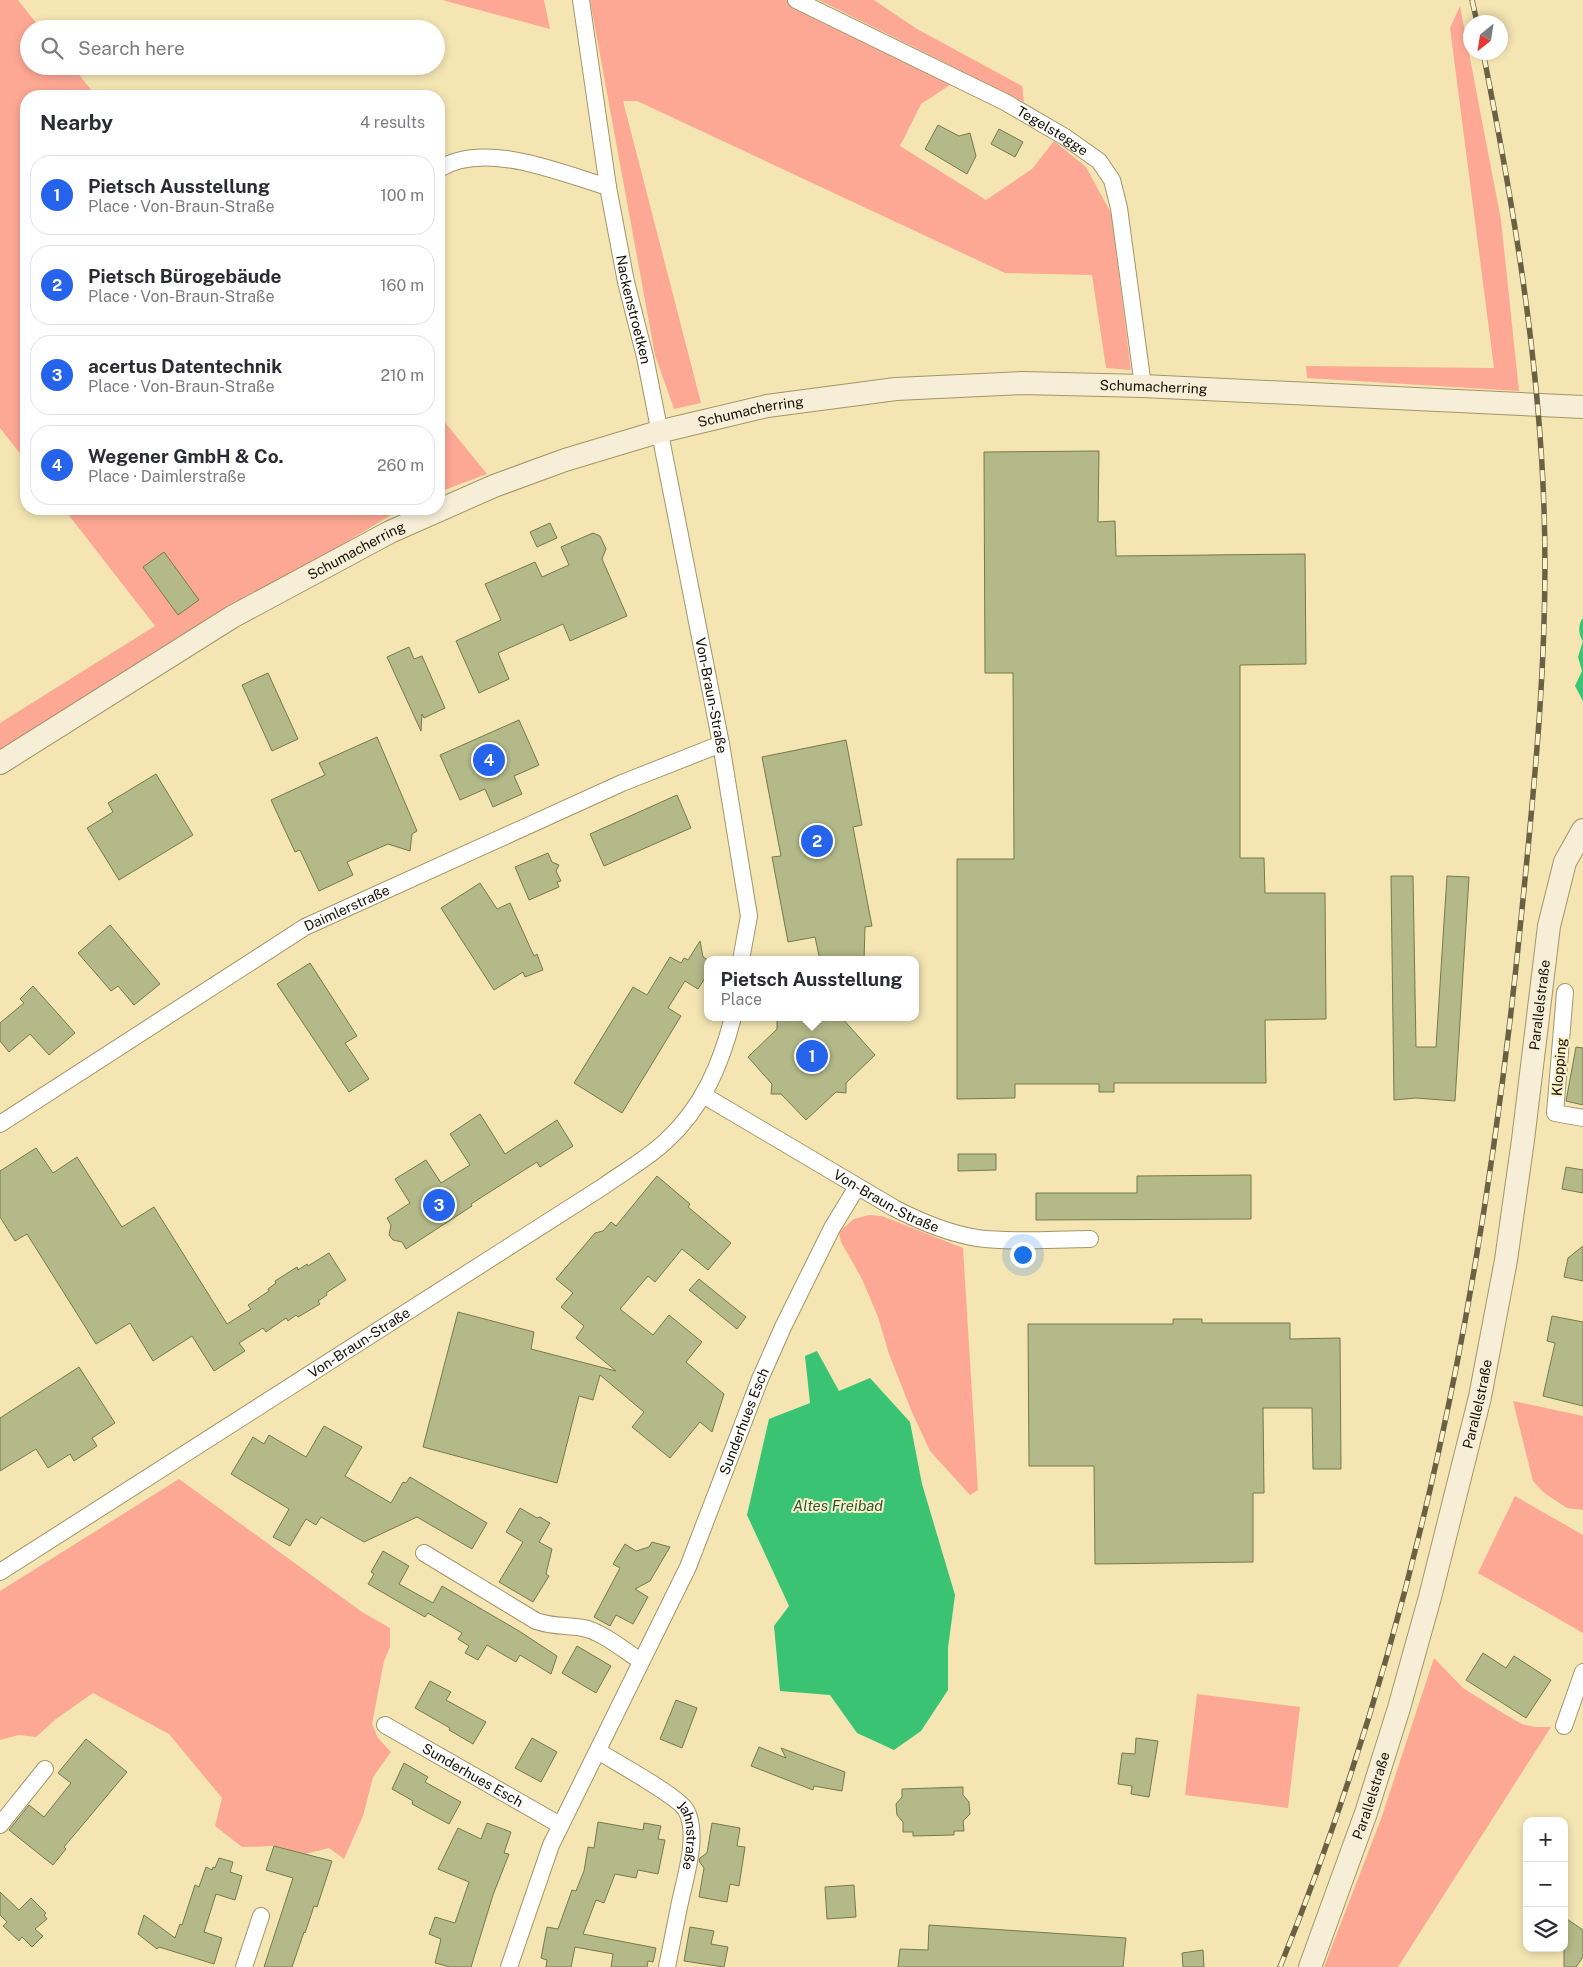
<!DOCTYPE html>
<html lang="en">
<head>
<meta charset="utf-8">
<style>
  body { margin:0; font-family:"Public Sans",sans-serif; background:#f2f2f3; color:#2b2b33 }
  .controls { position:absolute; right:15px; bottom:15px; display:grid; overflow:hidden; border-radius:10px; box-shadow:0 2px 8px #0003 }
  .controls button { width:45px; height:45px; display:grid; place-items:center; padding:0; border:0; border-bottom:1px solid #e1e1e2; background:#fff; color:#2b2b33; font:25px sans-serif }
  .compass { position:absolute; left:1463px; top:15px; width:45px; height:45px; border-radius:50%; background:#fff; box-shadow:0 2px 8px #0003; rotate:210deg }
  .you { position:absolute; left:1022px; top:1254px; width:18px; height:18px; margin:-12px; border:4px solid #fff; border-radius:50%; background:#1a73e8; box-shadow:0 0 0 8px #1a73e833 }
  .badge { display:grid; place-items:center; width:32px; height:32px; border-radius:50%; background:#2563eb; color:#fff; font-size:16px; font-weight:700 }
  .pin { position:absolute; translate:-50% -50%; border:2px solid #fff; box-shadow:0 1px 5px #0006 }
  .popup { position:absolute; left:704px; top:956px; width:215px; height:65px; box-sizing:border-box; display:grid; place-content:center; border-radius:10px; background:#fff; filter:drop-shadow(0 1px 4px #0005); font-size:16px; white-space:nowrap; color:#7c7c81 }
  .popup b { font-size:19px; color:#2b2b33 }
  .popup::after { content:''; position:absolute; left:50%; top:100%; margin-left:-10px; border:10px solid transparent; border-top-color:#fff }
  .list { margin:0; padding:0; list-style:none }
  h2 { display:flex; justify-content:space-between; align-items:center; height:65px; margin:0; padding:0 20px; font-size:21px }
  h2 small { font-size:16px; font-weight:400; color:#7c7c81 }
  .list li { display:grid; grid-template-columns:32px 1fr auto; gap:15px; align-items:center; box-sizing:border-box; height:80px; margin:0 10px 10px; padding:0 10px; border:1px solid #e1e1e2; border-radius:20px }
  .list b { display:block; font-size:19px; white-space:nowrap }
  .list p { margin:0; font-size:16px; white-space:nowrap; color:#7c7c81 }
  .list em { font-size:16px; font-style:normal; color:#7c7c81 }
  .icon { flex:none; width:28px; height:28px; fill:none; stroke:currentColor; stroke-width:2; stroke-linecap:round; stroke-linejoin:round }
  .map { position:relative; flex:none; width:1583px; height:1967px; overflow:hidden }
  .search { position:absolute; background:#fff; box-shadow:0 2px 8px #0003; left:20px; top:20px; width:425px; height:55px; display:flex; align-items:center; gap:12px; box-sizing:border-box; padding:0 18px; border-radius:28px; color:#7c7c81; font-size:19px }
  .panel { position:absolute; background:#fff; box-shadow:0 2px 8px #0003; left:20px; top:90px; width:425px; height:425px; border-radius:20px }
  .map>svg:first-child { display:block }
</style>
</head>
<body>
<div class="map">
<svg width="1583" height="1967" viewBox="0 0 1583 1967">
  <rect width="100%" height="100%" fill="#f4e5b3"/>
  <g fill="#fda895">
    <path d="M0 0H18L41 29H29V66H72L96 96H26V461L0 428Z"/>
    <path d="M442 0H544L550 29Z"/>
    <path d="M590 0H787L953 83 921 104 900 146 986 200 1032 169 1054 141 1086 167 1111 213 1131 370 1106 368 1092 275 1005 273 637 101H623L701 403 674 409 655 355Z"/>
    <path d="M819 0H874L917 29 1022 86 1024 102Z"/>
    <path d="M1460 6 1501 220 1519 391 1307 378 1306 366 1494 368 1450 28Z"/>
    <path d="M439 415 487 474 439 492Z"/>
    <path d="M64 509H401L0 751V723L155 626Z"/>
    <path d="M869 1215 882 1216 963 1248 978 1490 970 1495 930 1451 911 1410 889 1354 878 1317 862 1279 841 1242 839 1232 854 1219Z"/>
    <path d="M1513 1401 1583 1416V1510L1567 1508 1544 1493 1533 1481Z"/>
    <path d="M179 1479 362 1612 390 1628V1647L384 1661 372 1724 378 1738 391 1752 373 1777 363 1816 344 1859 329 1848 305 1854 276 1846 242 1847 215 1826 222 1798 169 1734 93 1693 56 1719 36 1737 19 1735 0 1740V1591Z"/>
    <path d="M1515 1496 1583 1535V1633L1478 1573Z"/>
    <path d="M1434 1658 1463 1688 1506 1715 1522 1724 1535 1727H1551L1398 1967H1324L1381 1819Z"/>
    <path d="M1197 1694 1300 1707 1288 1808 1185 1795Z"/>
  </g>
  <g fill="#3ac373">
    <path d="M1583 618V701L1575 686 1582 671 1578 657 1583 641C1578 635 1578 623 1583 618Z"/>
    <path d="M817 1351 839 1391 870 1378 910 1422 922 1484 955 1595 948 1648V1690L921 1731 894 1750 857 1733 830 1695 780 1691 774 1626 789 1606 747 1515 769 1419 810 1403 805 1356Z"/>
  </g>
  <g fill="#b3b988" stroke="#757a4c">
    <path d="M938 125 959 136 970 133 976 156 967 174 925 149Z"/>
    <path d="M999 129 1023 142 1015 157 991 144Z"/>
    <path d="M1099 451 1098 522 1115 521 1116 556 1305 554 1306 664 1240 665V858H1264L1265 893H1325L1326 1019 1265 1020 1266 1083H1114V1092H1099V1084H1015V1098L957 1099V859H1014L1013 673H985L984 452Z"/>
    <path d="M550 523 557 538 537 547 530 532Z"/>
    <path d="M593 533 600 536 606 549 602 559 627 616 570 641 563 624 498 653 509 679 479 693 456 641 501 620 485 584 535 562 542 577 569 565 561 547Z"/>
    <path d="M164 552 199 600 178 615 143 567Z"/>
    <path d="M409 647 414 659 422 656 445 708 424 718 422 714 421 731 387 657Z"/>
    <path d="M268 673 298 739 272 751 242 685Z"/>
    <path d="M519 720 539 765 514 776 522 794 493 807 485 789 460 800 440 755Z"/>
    <path d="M377 737 417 831 412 834 410 851 388 844 347 862 353 875 319 891 300 850 295 852 271 800 325 775 319 763Z"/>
    <path d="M846 740 862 825 853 827 872 926 865 927 864 960H820L815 937 788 942 772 857 781 856 762 757Z"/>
    <path d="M156 774 193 835 119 880 87 828 113 812 108 803Z"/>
    <path d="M677 795 691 828 604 866 590 834Z"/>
    <path d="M548 853 552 862 559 865 556 871 561 881 557 882 559 887 529 900 515 867Z"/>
    <path d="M1391 876H1413L1416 1047H1436L1447 876 1469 877 1455 1101 1416 1098 1394 1100Z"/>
    <path d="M480 883 497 909 510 903 534 956 537 954 543 970 525 977 523 972 494 990 441 908Z"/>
    <path d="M110 925 160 984 134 1005 118 986 111 991 78 953Z"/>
    <path d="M700 941 703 957 708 960V977L705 978 698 989 685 981 668 1008 681 1016 622 1113 574 1083 633 987 647 995 670 957 681 963 684 958 688 960Z"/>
    <path d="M310 963 357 1036 345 1043 369 1079 349 1092 277 984Z"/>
    <path d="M33 986 75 1033 49 1055 30 1034 9 1052 0 1041V1023L24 1003 20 999Z"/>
    <path d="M790 1017H841L875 1055 846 1083V1093L836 1092 806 1120 781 1094H771L772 1084 748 1057 777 1029V1020H787Z"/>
    <path d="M1576 1047 1583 1048V1105L1566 1101Z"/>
    <path d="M480 1114 505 1154 557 1120 573 1146 540 1167 537 1162 471 1204 472 1206 406 1249 402 1242 393 1240 389 1235 391 1225 387 1218 410 1203 395 1179 426 1160 441 1183 470 1165 450 1134Z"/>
    <path d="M36 1148 53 1173 77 1157 122 1227 154 1207 227 1324 251 1309 248 1305 269 1291 268 1289 276 1283 275 1281 297 1267 298 1270 307 1264 308 1266 329 1253 346 1280 326 1293 327 1295 318 1301 320 1304 298 1317 296 1315 288 1321 286 1318 266 1332 263 1328 239 1343 245 1351 214 1371 192 1336 153 1361 130 1323 96 1344 27 1234 15 1241 0 1217V1171Z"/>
    <path d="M958 1154H996V1170L958 1171Z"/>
    <path d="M1566 1167 1583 1170V1193L1562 1189Z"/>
    <path d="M1251 1175V1219L1036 1220V1193H1137V1176Z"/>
    <path d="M657 1176 690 1204 688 1207 731 1243 708 1270 682 1249 655 1282 648 1276 620 1309 653 1335 669 1315 702 1342 686 1362 724 1394 712 1432 700 1422 670 1458 632 1427 644 1412 600 1375 593 1400 579 1396 557 1483 423 1447 458 1312 534 1332 531 1349 616 1371 576 1338 584 1326 561 1307 573 1293 556 1279 595 1233 603 1231 611 1222 616 1226Z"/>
    <path d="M1583 1246V1281L1564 1277 1568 1258Z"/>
    <path d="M699 1279 746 1317 737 1329 689 1290Z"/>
    <path d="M1552 1316 1583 1322V1406L1543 1396 1555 1343 1547 1341Z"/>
    <path d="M1173 1319H1202V1323H1290V1339L1340 1338 1341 1469H1313L1312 1408H1263L1264 1493H1253V1562L1095 1564 1094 1466H1029L1028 1324H1173Z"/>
    <path d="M79 1367 115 1423 92 1438 97 1446 74 1461 70 1454 48 1468 36 1449 0 1471V1418Z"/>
    <path d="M324 1426 362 1447 345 1476 391 1503 403 1482 406 1483 410 1477 487 1523 472 1549 417 1517 364 1542 321 1517 316 1525 306 1519 290 1546 273 1537 289 1509 231 1474 253 1437 264 1444 269 1435 306 1457Z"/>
    <path d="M520 1508 537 1518 540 1517 550 1523 539 1542 552 1549 546 1574 549 1576 533 1602 499 1582 523 1542 506 1532Z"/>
    <path d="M652 1542 670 1547 650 1581 635 1589 648 1597 633 1624 616 1615 610 1626 594 1617 620 1568 613 1564 625 1544 636 1551 649 1547Z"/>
    <path d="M383 1551 409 1566 399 1584 433 1603 442 1586 519 1631 557 1656 551 1674 520 1655 516 1662 487 1645 478 1660 465 1653 469 1646 458 1639 462 1633 428 1613 425 1617 368 1584 374 1574 371 1572Z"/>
    <path d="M577 1646 611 1666 596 1693 562 1673Z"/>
    <path d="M1483 1653 1506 1668 1514 1656 1551 1680 1526 1718 1466 1680Z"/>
    <path d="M430 1681 451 1692 446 1700 486 1722 473 1744 449 1730 450 1728 415 1708Z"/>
    <path d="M676 1700 697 1708 682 1748 660 1739Z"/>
    <path d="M532 1738 557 1752 541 1782 515 1768Z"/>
    <path d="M1136 1738 1158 1741 1149 1797 1131 1794 1132 1786 1118 1784 1122 1753 1135 1754Z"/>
    <path d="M86 1739 127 1772 64 1847 66 1849 53 1865 9 1830 29 1805 44 1817 71 1783 58 1773Z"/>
    <path d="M759 1747 786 1758 781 1748 845 1772 842 1791 814 1786 813 1790 751 1766Z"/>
    <path d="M404 1763 428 1777 425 1782 461 1802 449 1824 412 1804 413 1801 392 1789Z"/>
    <path d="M963 1787V1795L969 1802 970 1814 963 1821 964 1831H954V1835L913 1836V1832H903V1822L897 1815 896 1804 902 1797V1789Z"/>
    <path d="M598 1822 643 1830 644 1823 661 1826 658 1839 665 1840 658 1874 638 1870 636 1878 615 1874 604 1903 596 1900 583 1934 656 1948 653 1962 648 1961 647 1967H611L613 1954 575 1947 571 1967H546L547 1960 541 1958 547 1927 558 1929 572 1890 576 1891 584 1871 588 1847 594 1848Z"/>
    <path d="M487 1823 511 1832 504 1853 509 1854 493 1895 471 1967H450L435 1963 441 1939 429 1934 435 1917 455 1923 469 1882 438 1869 458 1828 481 1839Z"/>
    <path d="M712 1823 740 1828 737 1846 745 1847 739 1886 730 1884 727 1902 699 1897 704 1868 699 1861 700 1858 707 1853Z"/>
    <path d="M274 1846 332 1861 317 1907 314 1906 305 1933 304 1932 292 1967H264L293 1878 266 1870Z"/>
    <path d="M219 1858 233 1862 230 1872 242 1876 235 1900 216 1894 204 1932 222 1938 214 1964 159 1947 157 1949 138 1934 144 1915 175 1938 180 1924 182 1925 195 1885 199 1887 206 1867 212 1870 213 1867 215 1868Z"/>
    <path d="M854 1885 856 1917 827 1919 825 1887Z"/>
    <path d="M0 1892 19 1910 31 1898 46 1913 44 1915 47 1919 35 1929 43 1936 32 1947 22 1937 19 1941 3 1926 7 1922 0 1915Z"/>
    <path d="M1564 1917 1583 1930V1957L1576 1967H1564Z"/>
    <path d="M929 1925 1126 1938 1123 1967H898L900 1949 928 1950Z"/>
    <path d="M690 1927 714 1931 711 1944 728 1947 724 1967 684 1961Z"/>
    <path d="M1203 1950 1204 1967H1183L1182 1953Z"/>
  </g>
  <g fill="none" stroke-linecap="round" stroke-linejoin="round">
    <defs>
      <g id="street">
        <path id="s1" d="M581 0 608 187 626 282 645 357 721 744 749 916 741 960"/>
        <path id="s2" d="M796 0 1005 102 1065 137 1099 161 1112 180 1119 208 1143 386"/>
        <path d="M439 169C485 140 560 173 608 187"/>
        <path d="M1565 992 1555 1113 1583 1118"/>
        <path id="s3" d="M703 1095 894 1208C921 1222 947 1233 977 1238 1012 1243 1055 1239 1090 1239"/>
        <path id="s4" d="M0 1124 305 927 622 783 721 744"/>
        <path d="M424 1553 536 1621C554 1627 565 1625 583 1628 601 1631 625 1651 641 1661"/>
        <path id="s5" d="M0 1572 604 1186C625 1171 648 1158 666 1141 703 1107 721 1064 733 1017"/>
        <path id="s6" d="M385 1725 560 1825"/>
        <path d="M1564 1726 1583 1672"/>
        <path id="s7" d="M598 1751C615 1762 678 1796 686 1810 700 1835 684 1881 679 1907 675 1927 671 1947 667 1967"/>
        <path d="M0 1825 45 1769"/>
        <path d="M244 1967 261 1916"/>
        <path id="s8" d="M509 1967 551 1845 688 1567 760 1379 783 1327 832 1228 857 1187"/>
      </g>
      <g id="secondary">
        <path id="s9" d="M0 763 232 617 390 532 494 486 565 460 658 432 767 406 896 389 1022 383 1143 386 1583 407"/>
        <path id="s10" d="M1310 1967 1366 1813 1399 1708 1430 1597 1480 1397 1506 1260 1523 1140 1549 926 1565 862 1583 830"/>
      </g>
    </defs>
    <use href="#street" stroke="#a39567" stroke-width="18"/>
    <use href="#secondary" stroke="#a39567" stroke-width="24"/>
    <use href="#street" stroke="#fff" stroke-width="16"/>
    <use href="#secondary" stroke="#f6eed7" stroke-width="22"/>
    <defs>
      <g id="rail">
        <path d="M1472 0 1477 22"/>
        <path d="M1280 1967C1416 1633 1484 1286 1520 929 1534 790 1549 650 1544 509 1539 356 1513 203 1483 52"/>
      </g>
    </defs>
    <use href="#rail" stroke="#6a6145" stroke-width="5.5"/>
    <use href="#rail" stroke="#fef2ca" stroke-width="4" stroke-dasharray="11" stroke-linecap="butt"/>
  </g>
  <g text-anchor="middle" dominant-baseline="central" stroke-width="4" stroke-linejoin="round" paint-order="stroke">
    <g font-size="14" fill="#150f01" stroke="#fef2ca">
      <text stroke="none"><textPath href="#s2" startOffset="288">Tegelstegge</textPath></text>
      <text stroke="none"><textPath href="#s1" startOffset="314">Nackenstroetken</textPath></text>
      <text stroke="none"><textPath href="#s9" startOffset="1240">Schumacherring</textPath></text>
      <text stroke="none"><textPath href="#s9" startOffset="835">Schumacherring</textPath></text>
      <text stroke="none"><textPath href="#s9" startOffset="415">Schumacherring</textPath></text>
      <text stroke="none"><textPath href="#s1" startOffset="708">Von-Braun-Straße</textPath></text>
      <text stroke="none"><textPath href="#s4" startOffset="409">Daimlerstraße</textPath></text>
      <text stroke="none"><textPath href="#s10" startOffset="992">Parallelstraße</textPath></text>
      <text transform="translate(1559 1067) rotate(-85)">Klopping</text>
      <text stroke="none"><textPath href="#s3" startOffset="212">Von-Braun-Straße</textPath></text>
      <text stroke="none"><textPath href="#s5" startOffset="426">Von-Braun-Straße</textPath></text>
      <text stroke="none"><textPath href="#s10" startOffset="588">Parallelstraße</textPath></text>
      <text stroke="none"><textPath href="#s8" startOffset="595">Sunderhues Esch</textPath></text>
      <text stroke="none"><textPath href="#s6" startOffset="101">Sunderhues Esch</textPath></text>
      <text stroke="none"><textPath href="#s10" startOffset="182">Parallelstraße</textPath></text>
      <text stroke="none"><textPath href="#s7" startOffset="132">Jahnstraße</textPath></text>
    </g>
    <g font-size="15" font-style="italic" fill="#255737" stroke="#fef2ca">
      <text x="838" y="1505">Altes Freibad</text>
    </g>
  </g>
</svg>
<div class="controls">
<button>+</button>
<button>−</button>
<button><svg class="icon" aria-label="layers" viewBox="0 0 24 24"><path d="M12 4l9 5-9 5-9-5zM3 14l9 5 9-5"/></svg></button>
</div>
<svg class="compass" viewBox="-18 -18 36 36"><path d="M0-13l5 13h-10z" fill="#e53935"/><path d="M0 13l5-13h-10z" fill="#7c7c81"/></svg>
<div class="you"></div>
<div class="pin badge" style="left:812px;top:1056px">1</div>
<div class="popup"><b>Pietsch Ausstellung</b>Place</div>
<div class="pin badge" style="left:817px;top:841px">2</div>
<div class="pin badge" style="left:439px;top:1205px">3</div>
<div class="pin badge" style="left:489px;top:760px">4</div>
<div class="search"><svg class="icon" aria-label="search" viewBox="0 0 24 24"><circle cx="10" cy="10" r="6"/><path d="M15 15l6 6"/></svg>Search here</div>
<section class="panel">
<h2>Nearby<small>4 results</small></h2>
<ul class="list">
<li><span class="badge">1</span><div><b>Pietsch Ausstellung</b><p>Place · Von-Braun-Straße</p></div><em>100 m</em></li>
<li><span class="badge">2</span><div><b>Pietsch Bürogebäude</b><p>Place · Von-Braun-Straße</p></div><em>160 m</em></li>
<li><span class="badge">3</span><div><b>acertus Datentechnik</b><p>Place · Von-Braun-Straße</p></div><em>210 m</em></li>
<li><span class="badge">4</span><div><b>Wegener GmbH &amp; Co.</b><p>Place · Daimlerstraße</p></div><em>260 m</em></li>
</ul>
</section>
</div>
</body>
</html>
